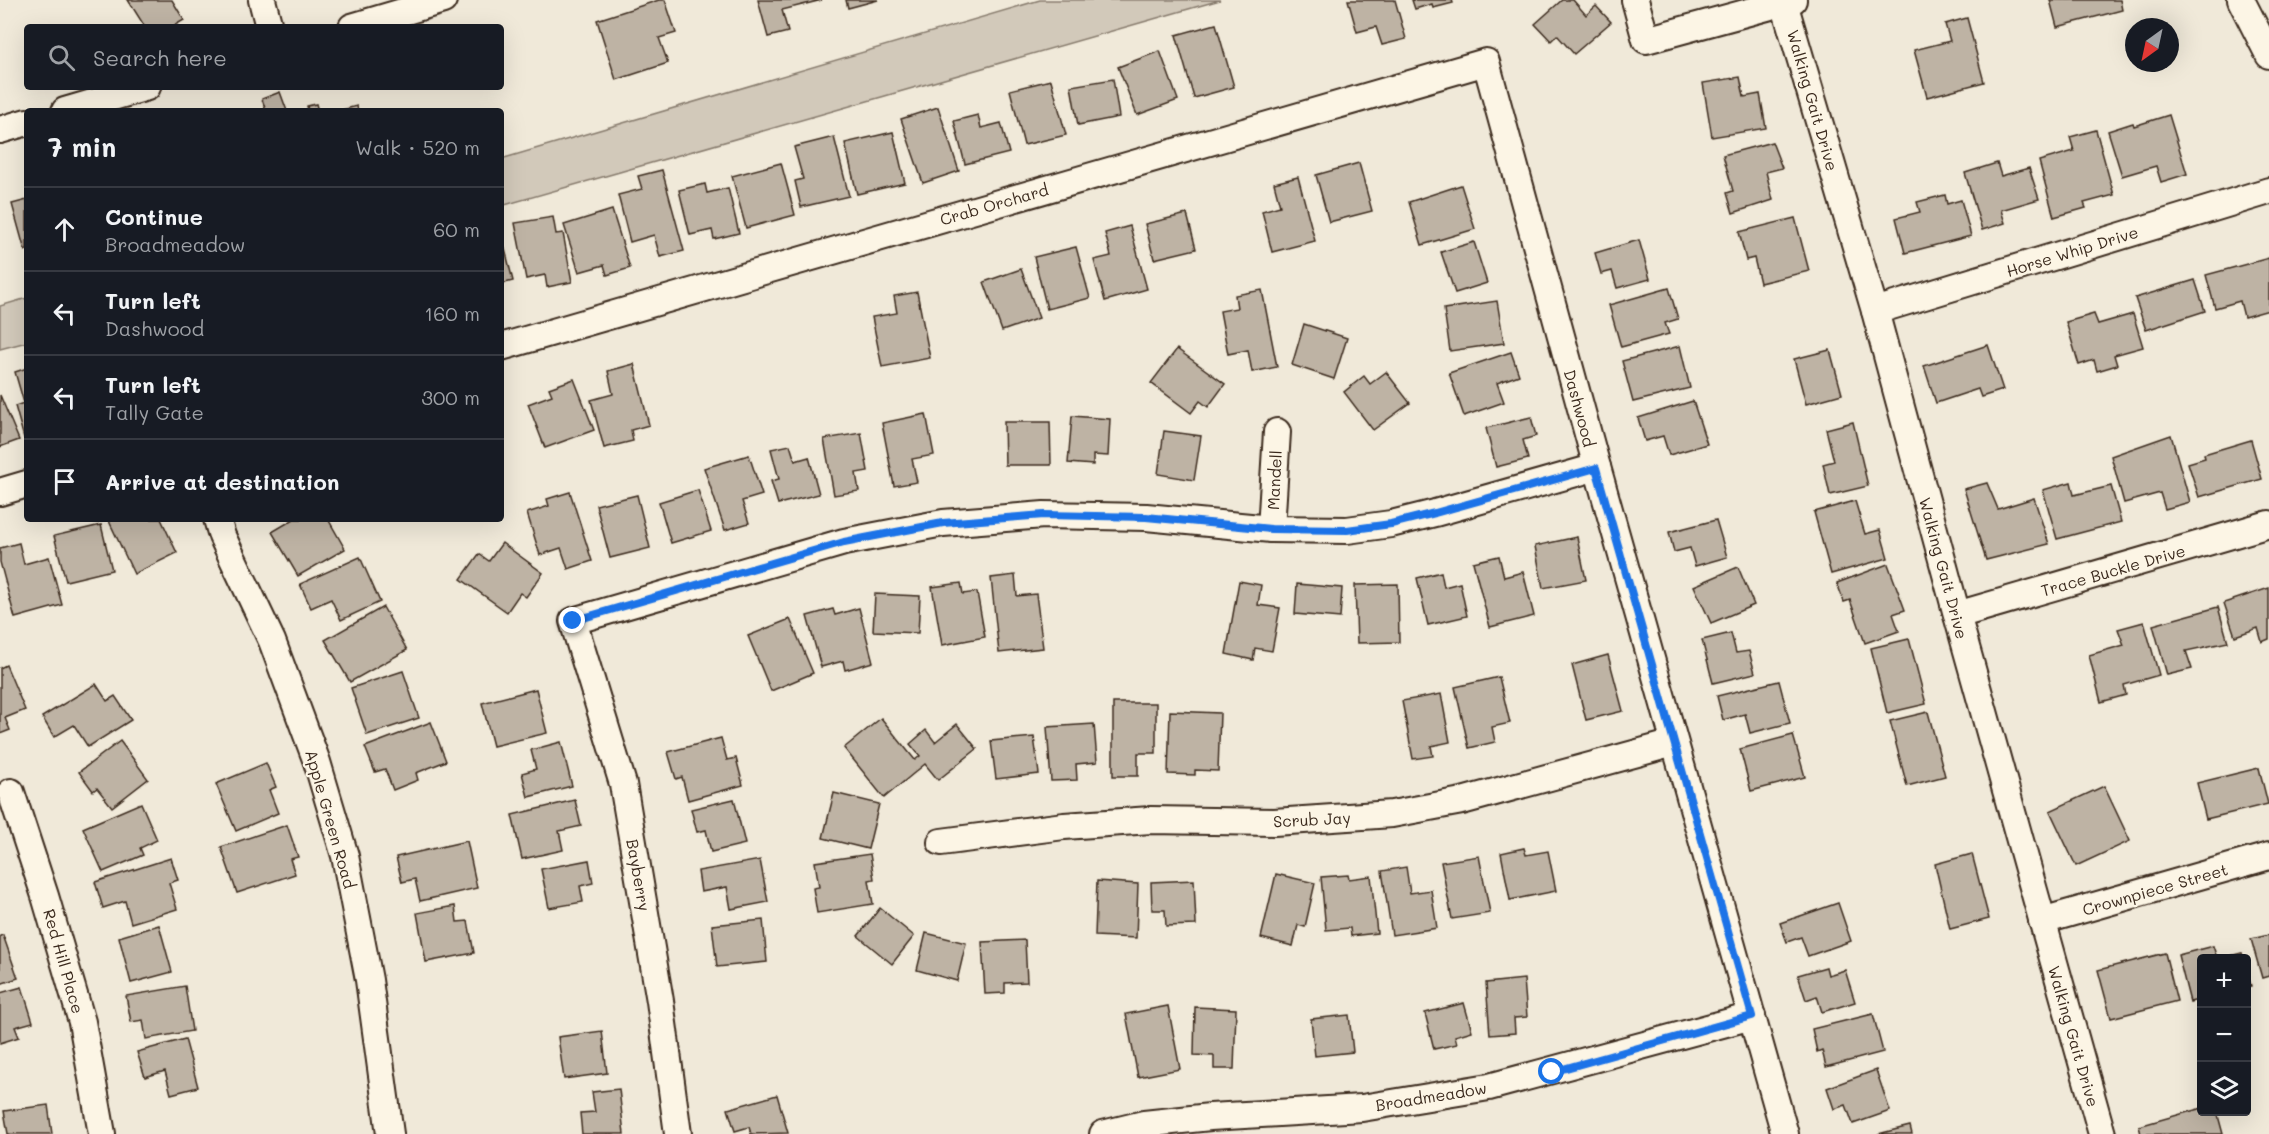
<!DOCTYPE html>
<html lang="en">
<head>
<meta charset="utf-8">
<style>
  body { margin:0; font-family:Mali,sans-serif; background:#242831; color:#f1f3f6 }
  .controls { position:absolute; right:18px; bottom:18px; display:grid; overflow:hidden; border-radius:6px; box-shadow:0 6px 24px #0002 }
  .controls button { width:54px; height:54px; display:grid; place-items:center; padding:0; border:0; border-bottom:2px solid #363941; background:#171b24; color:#f1f3f6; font:30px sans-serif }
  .compass { position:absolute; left:2125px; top:18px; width:54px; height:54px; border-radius:50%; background:#171b24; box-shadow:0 6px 24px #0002; rotate:213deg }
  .stop { position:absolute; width:18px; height:18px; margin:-14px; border:4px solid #1a73e8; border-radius:50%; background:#fff }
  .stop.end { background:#1a73e8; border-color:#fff; box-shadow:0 2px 6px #0008 }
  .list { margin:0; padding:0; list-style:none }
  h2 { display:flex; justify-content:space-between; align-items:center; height:78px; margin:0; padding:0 24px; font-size:26px }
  h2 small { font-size:20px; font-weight:400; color:#9ea1a6 }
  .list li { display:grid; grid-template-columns:39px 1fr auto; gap:18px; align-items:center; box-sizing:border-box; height:84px; padding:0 24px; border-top:2px solid #363941 }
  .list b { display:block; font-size:22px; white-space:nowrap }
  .list p { margin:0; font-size:20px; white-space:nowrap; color:#9ea1a6 }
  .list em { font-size:20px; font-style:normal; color:#9ea1a6 }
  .icon { flex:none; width:33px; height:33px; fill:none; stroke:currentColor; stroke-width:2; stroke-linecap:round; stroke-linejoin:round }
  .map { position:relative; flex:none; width:2269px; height:1134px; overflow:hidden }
  .search { position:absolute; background:#171b24; box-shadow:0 6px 24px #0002; left:24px; top:24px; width:480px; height:66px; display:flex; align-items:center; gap:15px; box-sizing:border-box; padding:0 21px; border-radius:6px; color:#9ea1a6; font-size:22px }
  .panel { position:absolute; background:#171b24; box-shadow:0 6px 24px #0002; left:24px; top:108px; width:480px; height:414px; border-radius:6px }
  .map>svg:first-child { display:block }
</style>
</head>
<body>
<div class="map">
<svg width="2269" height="1134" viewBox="0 0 2269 1134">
  <rect width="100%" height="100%" fill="#f0e9d9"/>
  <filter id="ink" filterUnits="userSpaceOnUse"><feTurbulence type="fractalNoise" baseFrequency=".0167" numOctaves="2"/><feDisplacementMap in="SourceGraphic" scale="12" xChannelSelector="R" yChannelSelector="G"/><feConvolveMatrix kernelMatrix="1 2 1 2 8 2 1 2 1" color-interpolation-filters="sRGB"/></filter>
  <g filter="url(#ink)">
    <g fill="#d2c9ba" stroke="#867a6c" stroke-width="1.5">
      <path d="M1040 0H1220L501 206V159Z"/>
      <path d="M27 298V342L0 349V306Z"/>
    </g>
    <g fill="#beb3a4" stroke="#3b2a1e" stroke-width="1.5">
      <path d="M128 0H172L184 20 172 27H145Z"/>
      <path d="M659 0H665L676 33 659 38 668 63 616 80 597 20Z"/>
      <path d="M758 0H822L782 10 788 32 768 37Z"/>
      <path d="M846 0H878L848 8Z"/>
      <path d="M1348 0H1395L1406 39 1382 45 1376 27 1357 32Z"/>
      <path d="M1412 0H1452L1453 3 1433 8 1432 4 1415 9Z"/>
      <path d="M1562 0H1573L1586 15 1596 6 1611 22 1574 54 1557 35 1551 41 1535 24Z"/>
      <path d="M2050 0H2120L2122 10 2057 27Z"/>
      <path d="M1967 18 1984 82 1927 97 1914 50 1950 41 1945 24Z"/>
      <path d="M1216 24 1234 87 1194 98 1176 35Z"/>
      <path d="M1160 51 1178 100 1137 115 1118 67Z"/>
      <path d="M1740 77 1744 97 1760 94 1766 128 1712 137 1703 83Z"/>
      <path d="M1113 79 1119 117 1078 125 1071 86Z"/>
      <path d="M1051 80 1066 135 1024 145 1010 90Z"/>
      <path d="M280 92 287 111H266L262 99Z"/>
      <path d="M316 104 318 111H308L307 106Z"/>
      <path d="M357 106 358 111H338Z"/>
      <path d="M938 107 959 171 923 183 901 119Z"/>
      <path d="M978 115 981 128 1001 123 1009 153 965 164 954 121Z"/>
      <path d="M2169 115 2187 174 2161 182 2156 166 2122 176 2108 131 2133 123 2134 126Z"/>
      <path d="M2096 130 2114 195 2084 203 2086 208 2054 217 2039 161 2074 151 2070 137Z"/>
      <path d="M893 132 905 183 857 194 845 143Z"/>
      <path d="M834 137 849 196 801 207 795 181 803 179 794 147Z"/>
      <path d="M1772 142 1782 168 1766 172 1773 200 1733 213 1727 193 1733 191 1723 155Z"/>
      <path d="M781 163 795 215 746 228 732 176Z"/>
      <path d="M1359 163 1372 211 1329 222 1316 175Z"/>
      <path d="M1997 163 2001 176 2029 168 2039 199 2001 210 2005 223 1982 230 1965 173Z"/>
      <path d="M662 170 684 251 660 257 654 235 630 242 618 195 642 189 638 176Z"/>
      <path d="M1298 177 1315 241 1272 252 1262 211 1280 206 1274 183Z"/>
      <path d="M705 184 707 193 728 188 739 233 714 239 712 230 690 235 679 190Z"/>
      <path d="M1461 185 1475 229 1422 245 1409 202Z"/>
      <path d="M1945 195 1947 204 1961 200 1971 236 1905 253 1896 218 1920 212 1917 202Z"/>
      <path d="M27 200V250L25 251 12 204Z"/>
      <path d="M612 210 630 268 607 275 604 265 579 272 564 225Z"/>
      <path d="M1187 214 1196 249 1154 259 1145 224Z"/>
      <path d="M553 217 556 234 563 233 572 282 547 287 545 275 526 279 515 223Z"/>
      <path d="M1795 218 1809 271 1760 283 1754 258 1746 260 1739 232Z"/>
      <path d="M1130 226 1147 289 1105 301 1094 260 1111 256 1105 233Z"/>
      <path d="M1639 240 1650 279 1617 288 1612 271 1601 274 1595 253Z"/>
      <path d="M503 241 513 281 501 284V242Z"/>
      <path d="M1474 242 1487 283 1455 293 1441 252Z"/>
      <path d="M1076 247 1090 298 1047 309 1034 257Z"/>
      <path d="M2269 258V310L2244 317 2240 301 2215 308 2206 275Z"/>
      <path d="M1021 269 1039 318 1002 331 984 282Z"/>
      <path d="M2195 280 2205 311 2146 330 2135 298Z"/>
      <path d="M1669 288 1678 319 1665 323 1669 334 1621 347 1609 305Z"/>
      <path d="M1262 290 1277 367 1252 372 1248 350 1228 354 1220 311 1237 308 1235 295Z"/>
      <path d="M917 292 930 358 882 367 872 317 897 313 894 296Z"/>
      <path d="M1497 301 1504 343 1450 351 1444 309Z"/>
      <path d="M2094 314 2098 324 2133 314 2143 347 2114 355 2117 365 2097 371 2094 360 2079 365 2066 322Z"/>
      <path d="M1304 324 1347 338 1334 379 1292 365Z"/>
      <path d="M1988 345 2003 390 1981 397 1978 389 1936 403 1924 366Z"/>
      <path d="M1680 346 1690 388 1633 402 1622 361Z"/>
      <path d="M1177 349 1225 384 1208 407 1200 401 1191 413 1151 383Z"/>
      <path d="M1830 350 1842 394 1806 404 1794 359Z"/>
      <path d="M1511 352 1519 375 1497 383 1504 402 1464 416 1449 373Z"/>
      <path d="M634 364 649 425 631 430 633 441 604 448 591 400 613 394 608 371Z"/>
      <path d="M27 368V438H24L15 406 24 403 15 372Z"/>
      <path d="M1386 372 1410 403 1373 430 1344 392 1364 376 1370 384Z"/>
      <path d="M574 379 594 430 545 448 528 404 552 395 549 388Z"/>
      <path d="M0 395 19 440 0 447Z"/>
      <path d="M1693 401 1707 444 1669 455 1663 436 1645 441 1638 418Z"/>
      <path d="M926 414 934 455 912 459 917 482 894 486 882 423Z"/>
      <path d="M1072 416 1110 419 1108 456 1093 455V465L1068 463Z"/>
      <path d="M1531 417 1536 436 1523 440 1528 459 1496 467 1486 428Z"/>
      <path d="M1004 422H1050L1051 465H1005Z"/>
      <path d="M1853 422 1868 486 1830 495 1823 464 1834 461 1826 429Z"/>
      <path d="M1164 431 1201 436 1194 480 1158 474Z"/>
      <path d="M861 433 868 471 856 473 859 491 834 495 824 439Z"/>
      <path d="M2171 435 2190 502 2165 509 2160 493 2124 503 2111 456Z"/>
      <path d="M2251 440 2262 479 2199 497 2188 463 2205 458 2204 454Z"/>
      <path d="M790 445 795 461 809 457 819 494 778 504 771 481 779 479 771 449Z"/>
      <path d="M749 455 762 495 742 501 749 523 725 530 704 468Z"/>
      <path d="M2071 482 2074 495 2111 486 2121 522 2057 539 2043 490Z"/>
      <path d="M1987 483 1998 509 2034 498 2049 544 1986 560 1964 489Z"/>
      <path d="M698 490 711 531 671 543 659 502Z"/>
      <path d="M570 492 592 561 568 569 561 548 540 555 527 513 549 506 547 499Z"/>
      <path d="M637 495 650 548 610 558 596 505Z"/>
      <path d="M1855 501 1865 534 1880 530 1888 558 1831 574 1814 512Z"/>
      <path d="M112 519H161L177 553 134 574 109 521Z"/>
      <path d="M294 519H328L345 549 298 576 272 532Z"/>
      <path d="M1716 520 1727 557 1695 566 1690 548 1674 552 1669 532Z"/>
      <path d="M101 525 112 570 66 581 54 536Z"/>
      <path d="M1577 537 1586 580 1543 588 1535 546Z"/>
      <path d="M19 543 24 564 49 557 62 605 15 618 0 562V548Z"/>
      <path d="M502 543 543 573 526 597 520 593 507 612 461 579 479 554 489 561Z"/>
      <path d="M1499 556 1504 577 1523 572 1534 616 1490 627 1473 562Z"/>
      <path d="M360 557 380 602 341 620 331 599 311 608 300 584Z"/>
      <path d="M1888 564 1905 610 1893 614 1899 631 1865 643 1850 600 1844 602 1837 583Z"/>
      <path d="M1738 567 1754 605 1711 623 1694 586Z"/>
      <path d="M1441 572 1444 587 1460 583 1467 616 1428 625 1417 578Z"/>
      <path d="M1015 575 1017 596 1036 594 1043 648 999 653 991 578Z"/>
      <path d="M1239 581 1261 585 1258 605 1280 608 1272 651 1255 648 1253 660 1226 654Z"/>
      <path d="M961 583 963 594 977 592 985 637 942 645 932 587Z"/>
      <path d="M1297 584 1342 588 1340 618 1295 614Z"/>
      <path d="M1398 584 1399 642 1357 643 1355 585Z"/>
      <path d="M2269 588V639L2262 642 2258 628 2235 636 2224 603Z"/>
      <path d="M875 594 920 596 918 633 873 631Z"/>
      <path d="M383 607 407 650 350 682 325 640Z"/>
      <path d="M2218 607 2228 642 2186 651 2192 669 2167 675 2153 625Z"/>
      <path d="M859 608 873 662 845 670 843 661 821 667 807 616 833 609 835 615Z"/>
      <path d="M790 619 813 673 771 691 748 636Z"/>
      <path d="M2144 622 2159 675 2124 685 2126 695 2101 702 2089 655 2124 645 2118 629Z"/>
      <path d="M1731 633 1736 653 1749 651 1755 673 1713 683 1702 640Z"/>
      <path d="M1909 639 1926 704 1887 713 1871 648Z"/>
      <path d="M1608 655 1623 711 1586 720 1572 665Z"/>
      <path d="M6 665 25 710 5 718 10 730 0 734V668Z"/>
      <path d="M403 671 419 718 367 735 351 688Z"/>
      <path d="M1499 677 1510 723 1492 727 1495 742 1469 748 1455 687Z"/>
      <path d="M1779 681 1790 723 1750 733 1745 714 1723 720 1717 696Z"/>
      <path d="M96 684 107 701 115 696 131 720 88 747 74 725 54 737 42 717Z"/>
      <path d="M536 689 547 733 493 746 482 703Z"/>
      <path d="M1441 694 1450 742 1431 746 1433 756 1413 759 1402 701Z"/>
      <path d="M1113 703H1156V753H1138V776H1113Z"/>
      <path d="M1170 711 1220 713 1218 771 1195 770V775L1168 774Z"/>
      <path d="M1928 712 1945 776 1907 786 1890 721Z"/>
      <path d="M881 718 915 760 920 756 910 744 926 730 935 742 957 724 977 749 938 780 925 764 884 798 844 748Z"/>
      <path d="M431 722 446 761 416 773 418 780 393 790 385 769 375 772 365 747Z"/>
      <path d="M1094 724 1097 762 1076 764 1077 780 1051 781 1047 727Z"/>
      <path d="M1793 735 1805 777 1751 791 1740 749Z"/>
      <path d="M1034 737 1039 774 996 779 991 741Z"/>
      <path d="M721 738 727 760 736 758 743 785 688 800 682 777 676 779 668 752Z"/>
      <path d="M120 741 148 779 112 807 97 788 93 791 79 772Z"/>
      <path d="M561 742 572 786 528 797 522 773 536 769 531 750Z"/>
      <path d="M266 763 276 787 269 790 278 813 236 831 216 784Z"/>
      <path d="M2259 768 2268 804 2206 819 2197 783Z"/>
      <path d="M2104 786 2130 841 2076 866 2050 811Z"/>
      <path d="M834 793 879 804 868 849 823 838Z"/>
      <path d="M734 799 745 844 711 852 706 830 697 832 691 809Z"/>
      <path d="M575 800 581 826 559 831 563 850 522 859 512 815Z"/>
      <path d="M141 803 157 840 140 848 143 855 103 872 83 828Z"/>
      <path d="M287 825 298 857 290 859 295 874 237 893 221 847Z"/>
      <path d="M467 841 477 888 420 901 415 879 402 882 396 857Z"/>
      <path d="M1524 848 1526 855 1548 851 1556 891 1510 900 1501 853Z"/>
      <path d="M870 854 874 879 869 880 873 904 817 913 813 888 819 887 815 862Z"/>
      <path d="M1972 854 1989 919 1950 929 1935 864Z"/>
      <path d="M1479 856 1490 913 1452 919 1441 862Z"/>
      <path d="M171 858 178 880 169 883 177 909 131 923 125 901 103 908 95 882Z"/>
      <path d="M589 860 593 883 580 886 583 902 549 908 541 869Z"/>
      <path d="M760 860 768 902 731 909 727 887 701 892 698 871Z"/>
      <path d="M1406 867 1410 893 1431 890 1437 928 1392 935 1382 871Z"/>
      <path d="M1276 874 1315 883 1305 927 1298 925 1293 946 1261 938Z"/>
      <path d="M1348 875 1349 879 1371 876 1377 933 1351 936 1350 928 1326 930 1321 877Z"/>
      <path d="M1194 880 1196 925 1166 926 1165 910H1152L1151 882Z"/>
      <path d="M1097 881 1138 884 1136 938 1095 936Z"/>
      <path d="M1838 903 1851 941 1808 956 1801 937 1787 942 1780 923Z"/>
      <path d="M455 906 457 922 468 921 474 953 426 962 417 913Z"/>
      <path d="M880 908 914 936 892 964 858 936Z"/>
      <path d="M763 920 767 962 717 967 712 925Z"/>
      <path d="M159 925 172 972 131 983 119 937Z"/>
      <path d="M926 933 966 943 957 981 917 970Z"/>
      <path d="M3 935 18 978 0 984V936Z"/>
      <path d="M2269 935V976L2262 978 2251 939Z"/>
      <path d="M1025 940 1027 982 1005 983V993L985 994 982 942Z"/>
      <path d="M2213 946 2217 958H2202V999L2190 1002 2178 955Z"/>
      <path d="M2165 953 2177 1001 2111 1018 2098 970Z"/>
      <path d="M2242 953 2244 958H2221Z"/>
      <path d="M1826 967 1828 975 1845 970 1855 1002 1822 1012 1817 996 1806 1000 1798 975Z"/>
      <path d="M2246 968 2251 986 2246 987Z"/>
      <path d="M1524 979 1527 1017 1514 1018 1515 1033 1490 1035 1486 983Z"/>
      <path d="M185 986 192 1031 146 1039 143 1020 131 1022 126 996Z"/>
      <path d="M22 987 33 1022 15 1027 19 1037 0 1043V993Z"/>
      <path d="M1464 1003 1472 1031 1455 1036 1457 1044 1434 1049 1425 1013Z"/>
      <path d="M1168 1006 1180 1069 1138 1077 1126 1014Z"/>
      <path d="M1195 1007 1236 1009 1234 1069H1214V1056L1194 1055Z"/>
      <path d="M1873 1014 1883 1052 1826 1067 1822 1050 1817 1052 1812 1029Z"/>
      <path d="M1349 1015 1353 1052 1315 1056 1311 1019Z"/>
      <path d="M602 1031 607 1073 564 1079 558 1037Z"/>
      <path d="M185 1039 198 1087 171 1094 165 1071 145 1077 137 1052Z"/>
      <path d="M1876 1070 1890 1111 1853 1124 1846 1105 1834 1109 1827 1088Z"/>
      <path d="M619 1089 624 1134H582L580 1113 595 1112 592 1092Z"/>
      <path d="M777 1095 788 1133 751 1134 749 1127 735 1131 728 1109Z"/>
      <path d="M48 1105 52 1134H8L4 1111Z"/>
      <path d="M2202 1108V1112H2217L2223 1134H2141L2139 1126Z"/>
      <path d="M1910 1126 1912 1134H1878Z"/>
    </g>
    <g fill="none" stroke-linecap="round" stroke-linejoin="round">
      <defs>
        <g id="minor">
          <path d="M262 0 269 27"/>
          <path d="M1635 0 1646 40 1793 0"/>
          <path d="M2241 0 2269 55"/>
          <path d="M1784 3 1875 311 1957 615 2102 1134"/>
          <path d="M352 27 443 0"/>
          <path d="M65 111 147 87"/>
          <path d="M0 130 27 122"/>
          <path d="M1875 311 2269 191"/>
          <path d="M501 347 1486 62 1597 467 1785 1134"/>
          <path d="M0 492 27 484"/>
          <path d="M217 519 222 536 272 641 317 762 345 856 369 980 390 1134"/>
          <path d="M1271 529 1277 432"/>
          <path d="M1957 615 2269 524"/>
          <path d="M11 792 45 896 82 1022 102 1134"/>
          <path d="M941 842 1064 826 1151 820 1274 822 1392 814 1462 801 1674 743"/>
          <path d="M2042 921 2269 856"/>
          <path d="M678 1134 660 1001 623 784 573 621 844 542 943 523 1044 515 1146 517 1271 529 1347 530 1391 524 1435 513 1597 467"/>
          <path d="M1103 1134 1144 1124 1210 1117 1362 1108 1489 1087 1752 1016"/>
        </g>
      </defs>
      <use href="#minor" stroke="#3b2a1e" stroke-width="30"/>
      <use href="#minor" stroke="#fcf5e5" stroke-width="26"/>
    </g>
  </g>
  <g fill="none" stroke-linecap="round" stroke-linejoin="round" filter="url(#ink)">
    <path stroke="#1a73e8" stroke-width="8" d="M573 621 844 542 943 523 1044 515 1146 517 1271 529 1347 530 1391 524 1435 513 1596 468 1752 1016 1552 1072"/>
  </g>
  <g text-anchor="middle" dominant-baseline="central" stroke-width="4.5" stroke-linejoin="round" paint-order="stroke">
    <g font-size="16" fill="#3b2a1e" stroke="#fcf5e5">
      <text transform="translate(1813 100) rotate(74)">Walking Gait Drive</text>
      <text transform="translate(994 204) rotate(-16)">Crab Orchard</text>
      <text transform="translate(2072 251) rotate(-17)">Horse Whip Drive</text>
      <text transform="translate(1580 408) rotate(75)">Dashwood</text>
      <text transform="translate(1274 480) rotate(-87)">Mandell</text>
      <text transform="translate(1944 568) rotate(75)">Walking Gait Drive</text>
      <text transform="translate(2113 570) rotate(-16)">Trace Buckle Drive</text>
      <text transform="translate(331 819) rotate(74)">Apple Green Road</text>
      <text transform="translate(1312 819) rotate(-3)">Scrub Jay</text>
      <text transform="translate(639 875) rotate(80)">Bayberry</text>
      <text transform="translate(2155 889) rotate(-16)">Crownpiece Street</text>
      <text transform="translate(64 961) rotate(74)">Red Hill Place</text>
      <text transform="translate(2074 1036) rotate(74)">Walking Gait Drive</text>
      <text transform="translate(1431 1096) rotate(-9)">Broadmeadow</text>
    </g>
  </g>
</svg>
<div class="controls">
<button>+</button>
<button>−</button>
<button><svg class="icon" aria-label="layers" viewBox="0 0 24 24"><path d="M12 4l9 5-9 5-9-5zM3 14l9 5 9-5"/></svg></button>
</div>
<svg class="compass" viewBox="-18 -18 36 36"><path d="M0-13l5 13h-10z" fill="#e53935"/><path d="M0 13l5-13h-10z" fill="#9ea1a6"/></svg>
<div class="stop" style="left:1552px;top:1072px"></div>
<div class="stop end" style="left:573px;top:621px"></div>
<div class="search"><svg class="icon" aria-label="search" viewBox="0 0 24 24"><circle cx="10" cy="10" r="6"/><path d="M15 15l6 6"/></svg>Search here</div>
<section class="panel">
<h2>7 min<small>Walk · 520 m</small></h2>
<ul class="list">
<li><svg class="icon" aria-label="ahead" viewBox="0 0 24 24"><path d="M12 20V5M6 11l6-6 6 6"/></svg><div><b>Continue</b><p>Broadmeadow</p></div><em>60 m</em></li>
<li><svg class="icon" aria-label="left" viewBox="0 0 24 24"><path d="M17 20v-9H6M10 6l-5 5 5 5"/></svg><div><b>Turn left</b><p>Dashwood</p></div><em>160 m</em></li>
<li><svg class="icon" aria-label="left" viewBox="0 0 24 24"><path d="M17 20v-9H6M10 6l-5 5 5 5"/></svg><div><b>Turn left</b><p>Tally Gate</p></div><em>300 m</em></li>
<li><svg class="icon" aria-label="arrive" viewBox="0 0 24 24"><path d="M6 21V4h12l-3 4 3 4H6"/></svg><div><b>Arrive at destination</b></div></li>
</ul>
</section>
</div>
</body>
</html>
